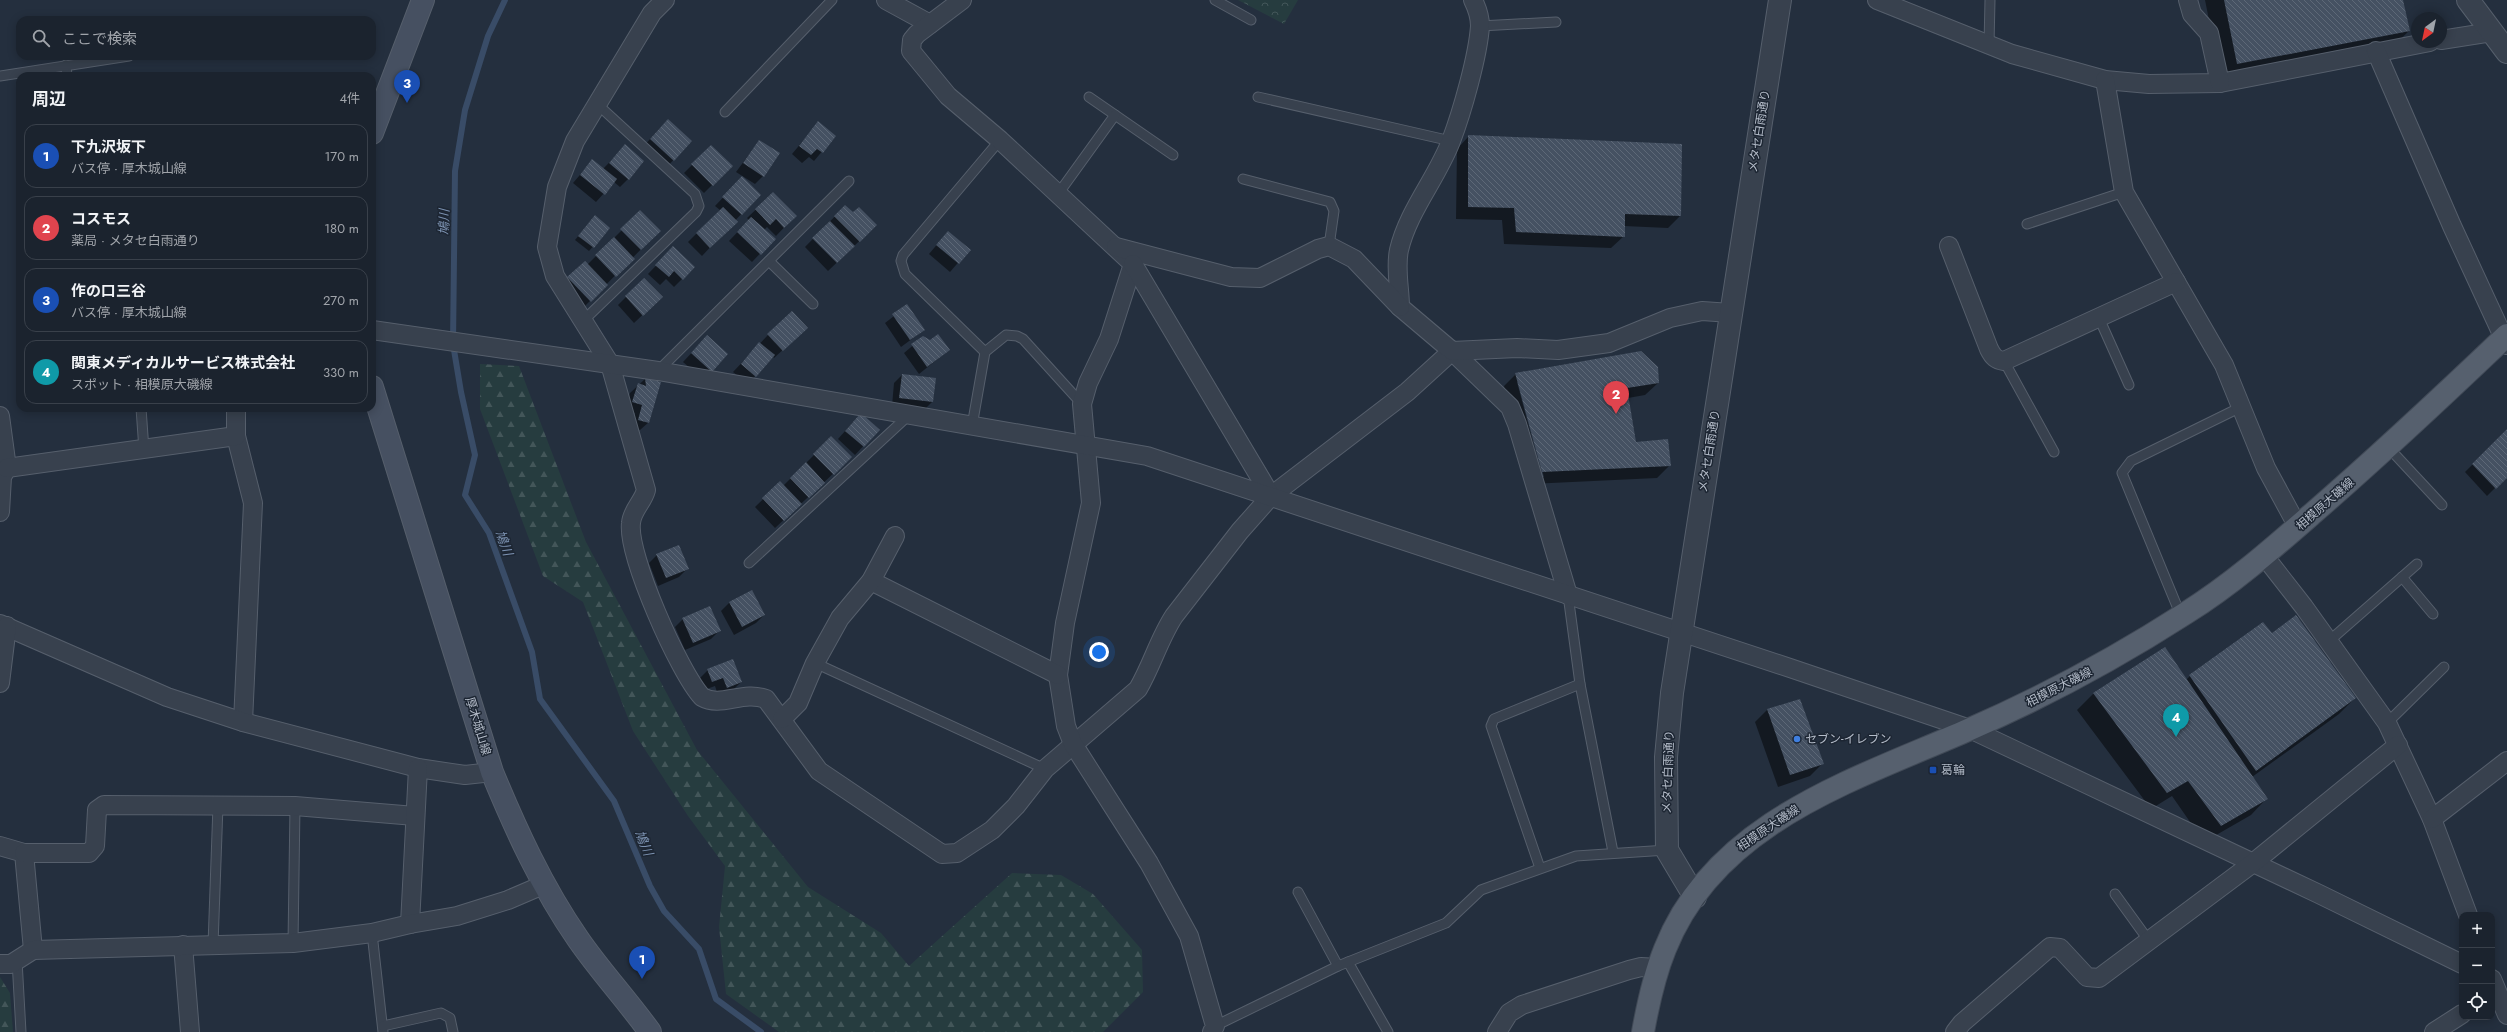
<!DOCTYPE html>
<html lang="ja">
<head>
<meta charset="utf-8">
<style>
  body { margin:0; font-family:Jost,"Noto Sans JP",sans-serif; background:#242b36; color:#f1f3f6 }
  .controls { position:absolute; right:12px; bottom:12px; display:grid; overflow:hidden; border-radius:8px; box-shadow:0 2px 10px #0003 }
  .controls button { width:36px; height:36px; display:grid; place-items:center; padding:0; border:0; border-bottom:1px solid #39404a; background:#1b232e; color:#f1f3f6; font:20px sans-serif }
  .compass { position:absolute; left:2411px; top:12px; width:36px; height:36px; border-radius:50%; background:#1b232e; box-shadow:0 2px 10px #0003; rotate:213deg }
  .you { position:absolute; left:1099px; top:652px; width:14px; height:14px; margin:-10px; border:3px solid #fff; border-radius:50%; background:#1a73e8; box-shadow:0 0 0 6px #1a73e833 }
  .badge { display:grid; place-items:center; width:26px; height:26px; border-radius:50%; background:#8ab4f8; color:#fff; font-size:13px; font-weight:700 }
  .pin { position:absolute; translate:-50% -33px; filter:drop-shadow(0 1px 2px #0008) }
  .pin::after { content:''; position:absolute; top:21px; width:14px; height:12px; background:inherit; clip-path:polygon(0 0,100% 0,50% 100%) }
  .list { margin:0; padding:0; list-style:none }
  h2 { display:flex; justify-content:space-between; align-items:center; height:52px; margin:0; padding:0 16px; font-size:17px }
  h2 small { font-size:13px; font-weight:400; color:#a0a4aa }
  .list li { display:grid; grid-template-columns:26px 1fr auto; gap:12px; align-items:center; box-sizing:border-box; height:64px; margin:0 8px 8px; padding:0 8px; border:1px solid #39404a; border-radius:12px }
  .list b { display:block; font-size:15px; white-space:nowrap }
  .list p { margin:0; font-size:13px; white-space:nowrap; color:#a0a4aa }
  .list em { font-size:13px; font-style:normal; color:#a0a4aa }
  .icon { flex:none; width:22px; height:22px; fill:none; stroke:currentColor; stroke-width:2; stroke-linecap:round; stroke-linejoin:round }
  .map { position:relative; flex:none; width:2507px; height:1032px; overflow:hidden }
  .search { position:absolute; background:#1b232e; box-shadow:0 2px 10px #0003; left:16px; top:16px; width:360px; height:44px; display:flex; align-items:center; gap:10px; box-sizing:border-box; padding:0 14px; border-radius:12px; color:#a0a4aa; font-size:15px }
  .panel { position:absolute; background:#1b232e; box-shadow:0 2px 10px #0003; left:16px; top:72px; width:360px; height:340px; border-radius:12px }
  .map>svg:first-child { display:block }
</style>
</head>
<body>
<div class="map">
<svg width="2507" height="1032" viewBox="0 0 2507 1032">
  <defs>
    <pattern id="forest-firs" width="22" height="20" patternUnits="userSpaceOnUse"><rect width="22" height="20" fill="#263c3f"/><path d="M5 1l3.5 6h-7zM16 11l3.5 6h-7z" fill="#435659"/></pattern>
    <pattern id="park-crowns" width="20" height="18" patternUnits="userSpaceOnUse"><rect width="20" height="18" fill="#263c3f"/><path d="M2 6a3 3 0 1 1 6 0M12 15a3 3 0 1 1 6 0" fill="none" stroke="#435659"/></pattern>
    <pattern id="building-back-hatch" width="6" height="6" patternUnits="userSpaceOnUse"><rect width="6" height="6" fill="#455162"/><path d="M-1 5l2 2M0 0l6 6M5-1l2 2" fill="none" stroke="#5d6877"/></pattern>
  </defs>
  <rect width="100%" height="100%" fill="#242f3e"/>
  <g fill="url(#forest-firs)">
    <path d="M480 364 519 366 586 542 697 750 808 887 881 933 909 966 1012 873 1061 875 1093 894 1142 950 1143 992 1103 1032H779L726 994 719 927 725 866 688 816 633 731 583 602 543 576 480 409Z"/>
    <path d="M0 977 10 993 13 1032H0Z"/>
  </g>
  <path fill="url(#park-crowns)" d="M1238 0H1298L1284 24Z"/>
  <g fill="#0007" fill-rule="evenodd">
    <path d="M2205 0H2402L2409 31 2392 47 2221 80Z"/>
    <path d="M818 123 835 136 814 161 809 157 802 163 792 154Z"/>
    <path d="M660 128 691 141 665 169 642 148Z"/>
    <path d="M1469 136 1680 216 1668 228 1624 226V236L1611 248 1504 244 1502 220 1456 219 1457 149Z"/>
    <path d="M759 141 763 176 755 184 736 172Z"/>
    <path d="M625 146 628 179 620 187 614 182 596 202 573 183 592 161 603 169Z"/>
    <path d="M711 146 731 166 704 193 684 173Z"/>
    <path d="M734 186 759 195 702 256 688 242 720 210 715 206Z"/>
    <path d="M773 193 795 216 776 236 767 227 764 230 774 239 752 262 729 241 749 220 747 218Z"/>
    <path d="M845 206 853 214 876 225 828 271 805 247Z"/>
    <path d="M640 212 659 231 582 309 560 286 585 262 587 265Z"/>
    <path d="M591 221 609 228 589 251 575 240Z"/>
    <path d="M940 241 969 250 950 272 929 254Z"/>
    <path d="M673 248 694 267 674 287 666 279 660 285 648 274Z"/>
    <path d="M644 279 653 305 634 323 618 305Z"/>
    <path d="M907 306 924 330 901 347 885 323Z"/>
    <path d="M768 335 798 336 774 358 773 356 748 384 733 372Z"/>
    <path d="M923 337 949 350 919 374 904 353Z"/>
    <path d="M699 345 711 371 703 379 683 362Z"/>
    <path d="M1516 374 1658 383 1645 395 1628 398 1635 443 1669 466 1657 478 1530 484 1504 386ZM1517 382H1519L1544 477H1542Z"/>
    <path d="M902 375 932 402 924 410 892 406 894 383Z"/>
    <path d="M645 379 659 383 649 422 640 430 631 428 635 413 625 410 630 393Z"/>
    <path d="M853 422 878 430 855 455 838 439Z"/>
    <path d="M2507 430V476L2487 496 2465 472Z"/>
    <path d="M831 438 851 457 775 528 755 507 780 483 783 486Z"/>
    <path d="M657 555 687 569 679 577 658 586 649 563Z"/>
    <path d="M751 591 764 615 756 623 734 635 721 611 729 603Z"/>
    <path d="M683 619 719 631 711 639 685 650 675 627Z"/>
    <path d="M2165 649 2186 680 2190 676 2355 698 2339 714 2252 777 2267 798 2251 815 2204 842 2172 796 2151 809 2077 710 2093 694Z"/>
    <path d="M708 670 741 682 733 690 718 695 715 686 704 690 700 678Z"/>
    <path d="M1767 710 1823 763 1810 776 1778 787 1755 722Z"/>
  </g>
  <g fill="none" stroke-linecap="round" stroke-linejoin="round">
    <path stroke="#394c67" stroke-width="6" d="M505 0 488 36 465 110 455 171 453 344 461 392 475 455 465 495 489 533 532 652 540 699 614 801 650 886 664 911 699 949 716 999 761 1032"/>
  </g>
  <g fill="url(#building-back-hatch)">
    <path d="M2224 0H2403L2410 31 2237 64Z"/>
    <path d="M668 119 692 141 674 161 650 139Z"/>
    <path d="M818 121 836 136 823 153 817 149 811 155 799 146Z"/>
    <path d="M1468 135 1682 144 1681 216 1625 214V237L1516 232 1514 208 1468 207Z"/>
    <path d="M759 140 780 153 764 177 743 163Z"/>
    <path d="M625 144 644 161 629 180 609 163Z"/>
    <path d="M711 145 733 166 713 186 691 164Z"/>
    <path d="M592 159 617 179 605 195 580 175Z"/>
    <path d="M742 176 761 195 742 215 722 197Z"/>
    <path d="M773 192 797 216 784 228 776 219 770 225 755 209Z"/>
    <path d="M845 205 853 212 859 207 877 225 860 242 834 216Z"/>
    <path d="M723 207 738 222 710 248 696 233Z"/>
    <path d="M640 210 661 231 641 250 620 229Z"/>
    <path d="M595 215 610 228 594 248 578 236Z"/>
    <path d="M751 217 776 239 761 255 737 232Z"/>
    <path d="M830 221 855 246 837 263 812 238Z"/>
    <path d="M948 231 971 250 959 264 936 245Z"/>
    <path d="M614 237 635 259 616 277 595 255Z"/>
    <path d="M673 246 695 267 683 280 674 271 669 277 655 265Z"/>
    <path d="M585 261 608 285 591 302 567 277Z"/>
    <path d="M644 278 663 297 643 316 625 296Z"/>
    <path d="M907 304 925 330 910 340 892 314Z"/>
    <path d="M792 311 808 328 783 351 767 334Z"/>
    <path d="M938 334 950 350 927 367 911 344 923 336 930 340Z"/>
    <path d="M707 335 728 354 712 372 691 353Z"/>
    <path d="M759 342 775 355 756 377 741 364Z"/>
    <path d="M1641 351 1658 367 1659 383 1627 388 1636 442 1668 439 1671 466 1542 472 1515 373Z"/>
    <path d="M902 374 936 378 933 402 899 398Z"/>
    <path d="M645 378 661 382 649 423 638 420 642 405 632 402 638 383 646 386Z"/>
    <path d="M861 413 880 430 864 447 845 431Z"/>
    <path d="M2507 429V478L2496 489 2472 464Z"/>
    <path d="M831 436 852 457 834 475 813 454Z"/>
    <path d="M806 462 825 483 809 498 790 478Z"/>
    <path d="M780 481 802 504 784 521 762 498Z"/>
    <path d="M679 545 689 569 666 578 656 554Z"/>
    <path d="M752 590 765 615 742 627 729 602Z"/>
    <path d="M710 606 721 631 693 643 682 618Z"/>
    <path d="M2296 615 2356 698 2256 771 2189 675 2263 622 2272 633Z"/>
    <path d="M2165 647 2268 799 2221 826 2188 781 2167 793 2093 693Z"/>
    <path d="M733 659 742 682 727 688 723 678 712 682 707 669Z"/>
    <path d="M1800 699 1824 764 1790 775 1767 709Z"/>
  </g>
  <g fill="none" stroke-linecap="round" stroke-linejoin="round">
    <defs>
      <g id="service">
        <path d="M1215 0 1251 20"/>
        <path d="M1480 26 1556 22"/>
        <path d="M1989 45 1990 0"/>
        <path d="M66 65 67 76"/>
        <path d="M0 76 129 56"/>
        <path d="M1089 97 1173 155"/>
        <path d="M1258 97 1451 141"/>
        <path d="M725 112 832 0"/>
        <path d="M1243 179 1330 202 1334 211 1329 246"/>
        <path d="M1058 194 1115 115"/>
        <path d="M2027 224 2124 192"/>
        <path d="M769 261 813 304"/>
        <path d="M2099 318 2129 385"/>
        <path d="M584 320 696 212 699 206 695 194 596 103"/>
        <path d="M985 352 905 274 901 261 903 255 1000 140"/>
        <path d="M2004 361 2054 452"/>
        <path d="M658 371 849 181"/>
        <path d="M141 408 144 450"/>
        <path d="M972 426 985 352 1006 335 1017 336 1023 339 1082 404"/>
        <path d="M2388 447 2442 505"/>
        <path d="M749 563 908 416"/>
        <path d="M2402 577 2433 614"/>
        <path d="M1568 595 1580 684 1613 852"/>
        <path d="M2181 616 2122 473 2131 461 2241 407"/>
        <path d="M2328 642 2417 564"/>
        <path d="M815 663 1045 769"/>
        <path d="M2387 723 2444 667"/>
        <path d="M1540 868 1491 726 1494 719 1580 684"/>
        <path d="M1298 892 1338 966"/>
        <path d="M2115 894 2149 941"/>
        <path d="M372 933 383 1032"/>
        <path d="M293 943 295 806"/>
        <path d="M213 945 218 805"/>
        <path d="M17 960 21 1032"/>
        <path d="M1348 962 1388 1032"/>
        <path d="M383 1026 441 1013 450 1018 453 1032"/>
        <path d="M1215 1026 1338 966 1446 923 1481 890 1576 856 1667 850"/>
      </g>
      <g id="minor">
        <path d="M665 0 652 13 575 141 557 187 547 247 555 276 610 364 646 490C643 502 632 510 631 523 627 555 679 672 702 697 721 708 743 690 766 699L819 771 942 854 957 853 992 830 1016 806 1045 769 1138 689C1152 665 1159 639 1174 616L1240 531 1271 496 1407 392 1452 351 1510 407 1517 424 1568 595"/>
        <path d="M886 0 930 24"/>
        <path d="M962 0 917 34 912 40 911 51 948 96 1000 140 1133 264 1109 339 1088 383 1082 404 1091 503 1065 623 1058 675 1066 726 1073 744 1149 863 1189 936 1215 1026 1212 1032"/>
        <path d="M1473 0C1477 8 1480 17 1480 26 1478 56 1462 112 1451 141 1437 178 1408 211 1399 250 1395 268 1400 289 1400 307L1452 351 1517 348 1558 350 1609 343 1670 318 1702 311 1731 313"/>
        <path d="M1877 0 2012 54 2105 80 2149 84 2220 83 2430 42"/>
        <path d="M2188 0 2192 14 2209 33 2220 83"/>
        <path d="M2441 40 2492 32"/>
        <path d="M2376 51 2452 226 2507 345"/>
        <path d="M2105 80 2124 192 2224 365 2266 468 2298 527"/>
        <path d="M1949 246 1989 349C1993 357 1996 360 2004 361L2176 282"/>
        <path d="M1116 247 1231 277 1260 278 1318 249 1329 246 1354 259 1400 307"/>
        <path d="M1133 264 1271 496"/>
        <path d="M372 330 658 371 1147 456 1790 668 1970 729 2319 894 2462 964"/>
        <path d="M0 416 7 468 2 477 0 512"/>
        <path d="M236 436 253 503 243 722"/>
        <path d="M7 468 236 436V408"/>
        <path d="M2265 557 2304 607 2387 723 2432 819 2468 915"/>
        <path d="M871 581 1058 675"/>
        <path d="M0 624 167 697 243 722 418 768 465 775 492 772"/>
        <path d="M0 683 7 626"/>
        <path d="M782 719 798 703 815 663 840 618 871 581 895 536"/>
        <path d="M2432 819 2507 761"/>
        <path d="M0 846 24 853 33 950"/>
        <path d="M24 853H89L95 846 97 810 104 805 295 806 415 816"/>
        <path d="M410 924 418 768"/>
        <path d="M183 945 190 1032"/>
        <path d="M0 964H11L33 950 293 943 372 933 410 924 457 916 508 900 543 885"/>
        <path d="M2492 979 2507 1015"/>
        <path d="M1497 1032 1509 1013 1522 1005 1629 970 1641 967 1658 968"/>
        <path d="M1955 1032 1962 1023 2050 947 2060 948 2087 977 2099 978 2253 863 2398 745"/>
        <path d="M2434 1032 2462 1014"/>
      </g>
      <g id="tertiary">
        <path d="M2468 0 2507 52"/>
        <path d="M1695 897 1667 850 1666 757 1672 693 1780 0"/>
      </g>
      <g id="secondary">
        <path d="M372 133 423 0"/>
        <path d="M372 387 492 772C516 830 542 887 578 939 600 971 627 1000 650 1032"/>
      </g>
      <path id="primary" d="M1643 1032C1648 1004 1654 976 1665 949 1715 822 1854 780 1968 730 2044 697 2116 658 2186 613 2231 585 2272 549 2312 514 2379 456 2443 396 2507 335"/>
    </defs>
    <use href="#service" stroke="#565f6c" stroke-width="11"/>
    <use href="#minor" stroke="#565f6c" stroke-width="20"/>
    <use href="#tertiary" stroke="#565f6c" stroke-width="24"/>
    <use href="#secondary" stroke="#565f6c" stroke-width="24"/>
    <use href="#primary" stroke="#414a57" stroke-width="24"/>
    <use href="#service" stroke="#38414e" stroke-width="9"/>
    <use href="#minor" stroke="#38414e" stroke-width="18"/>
    <use href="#tertiary" stroke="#38414e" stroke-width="22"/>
    <use href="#secondary" stroke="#465061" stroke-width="22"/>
    <use href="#primary" stroke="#56606e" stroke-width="22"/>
  </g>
  <circle fill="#3f7fe0" stroke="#1d2633" stroke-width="1.5" cx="1797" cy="739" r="4"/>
  <rect fill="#1a4fb4" stroke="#1d2633" stroke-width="1.5" x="1929" y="766" width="8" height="8" rx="2"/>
  <g text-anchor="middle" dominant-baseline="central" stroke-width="3" stroke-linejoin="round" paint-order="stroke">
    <g font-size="12" fill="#b4bcc9" stroke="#1d2633">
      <text transform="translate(1759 131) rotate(-81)">メタセ白雨通り</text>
      <text transform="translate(1709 451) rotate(-81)">メタセ白雨通り</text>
      <text transform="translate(2325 504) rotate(-41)">相模原大磯線</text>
      <text transform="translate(2059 687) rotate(-27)">相模原大磯線</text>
      <text transform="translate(478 726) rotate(73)">厚木城山線</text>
      <text transform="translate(1668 772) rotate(-88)">メタセ白雨通り</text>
      <text transform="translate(1768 828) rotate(-34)">相模原大磯線</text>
    </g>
    <g font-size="12" fill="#b4bcc9" stroke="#1d2633" text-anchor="start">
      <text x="1805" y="739">セブン-イレブン</text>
      <text x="1941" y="770">葛輪</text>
    </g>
    <g font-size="13" font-style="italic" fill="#7c92b1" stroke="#1d2633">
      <text transform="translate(444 222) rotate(-89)">鳩川</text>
      <text transform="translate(504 543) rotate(69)">鳩川</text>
      <text transform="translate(644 843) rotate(67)">鳩川</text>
    </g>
  </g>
</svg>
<div class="controls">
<button>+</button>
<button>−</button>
<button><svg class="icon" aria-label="locate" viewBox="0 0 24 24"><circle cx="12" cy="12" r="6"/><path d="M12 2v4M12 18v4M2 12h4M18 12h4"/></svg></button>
</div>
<svg class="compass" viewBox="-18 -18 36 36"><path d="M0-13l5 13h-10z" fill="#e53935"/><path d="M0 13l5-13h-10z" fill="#a0a4aa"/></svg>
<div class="you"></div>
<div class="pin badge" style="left:642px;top:979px;background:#1a4fb4">1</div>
<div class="pin badge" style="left:1616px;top:414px;background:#e0444e">2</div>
<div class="pin badge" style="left:407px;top:103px;background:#1a4fb4">3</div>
<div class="pin badge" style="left:2176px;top:737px;background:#0f9aa8">4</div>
<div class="search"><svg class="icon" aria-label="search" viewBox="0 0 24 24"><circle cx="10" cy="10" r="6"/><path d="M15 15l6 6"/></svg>ここで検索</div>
<section class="panel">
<h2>周辺<small>4件</small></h2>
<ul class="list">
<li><span class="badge" style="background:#1a4fb4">1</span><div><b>下九沢坂下</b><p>バス停 · 厚木城山線</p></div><em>170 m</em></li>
<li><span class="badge" style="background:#e0444e">2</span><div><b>コスモス</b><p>薬局 · メタセ白雨通り</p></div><em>180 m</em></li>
<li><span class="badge" style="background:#1a4fb4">3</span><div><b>作の口三谷</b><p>バス停 · 厚木城山線</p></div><em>270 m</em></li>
<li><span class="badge" style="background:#0f9aa8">4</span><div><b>関東メディカルサービス株式会社</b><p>スポット · 相模原大磯線</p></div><em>330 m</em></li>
</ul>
</section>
</div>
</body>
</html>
